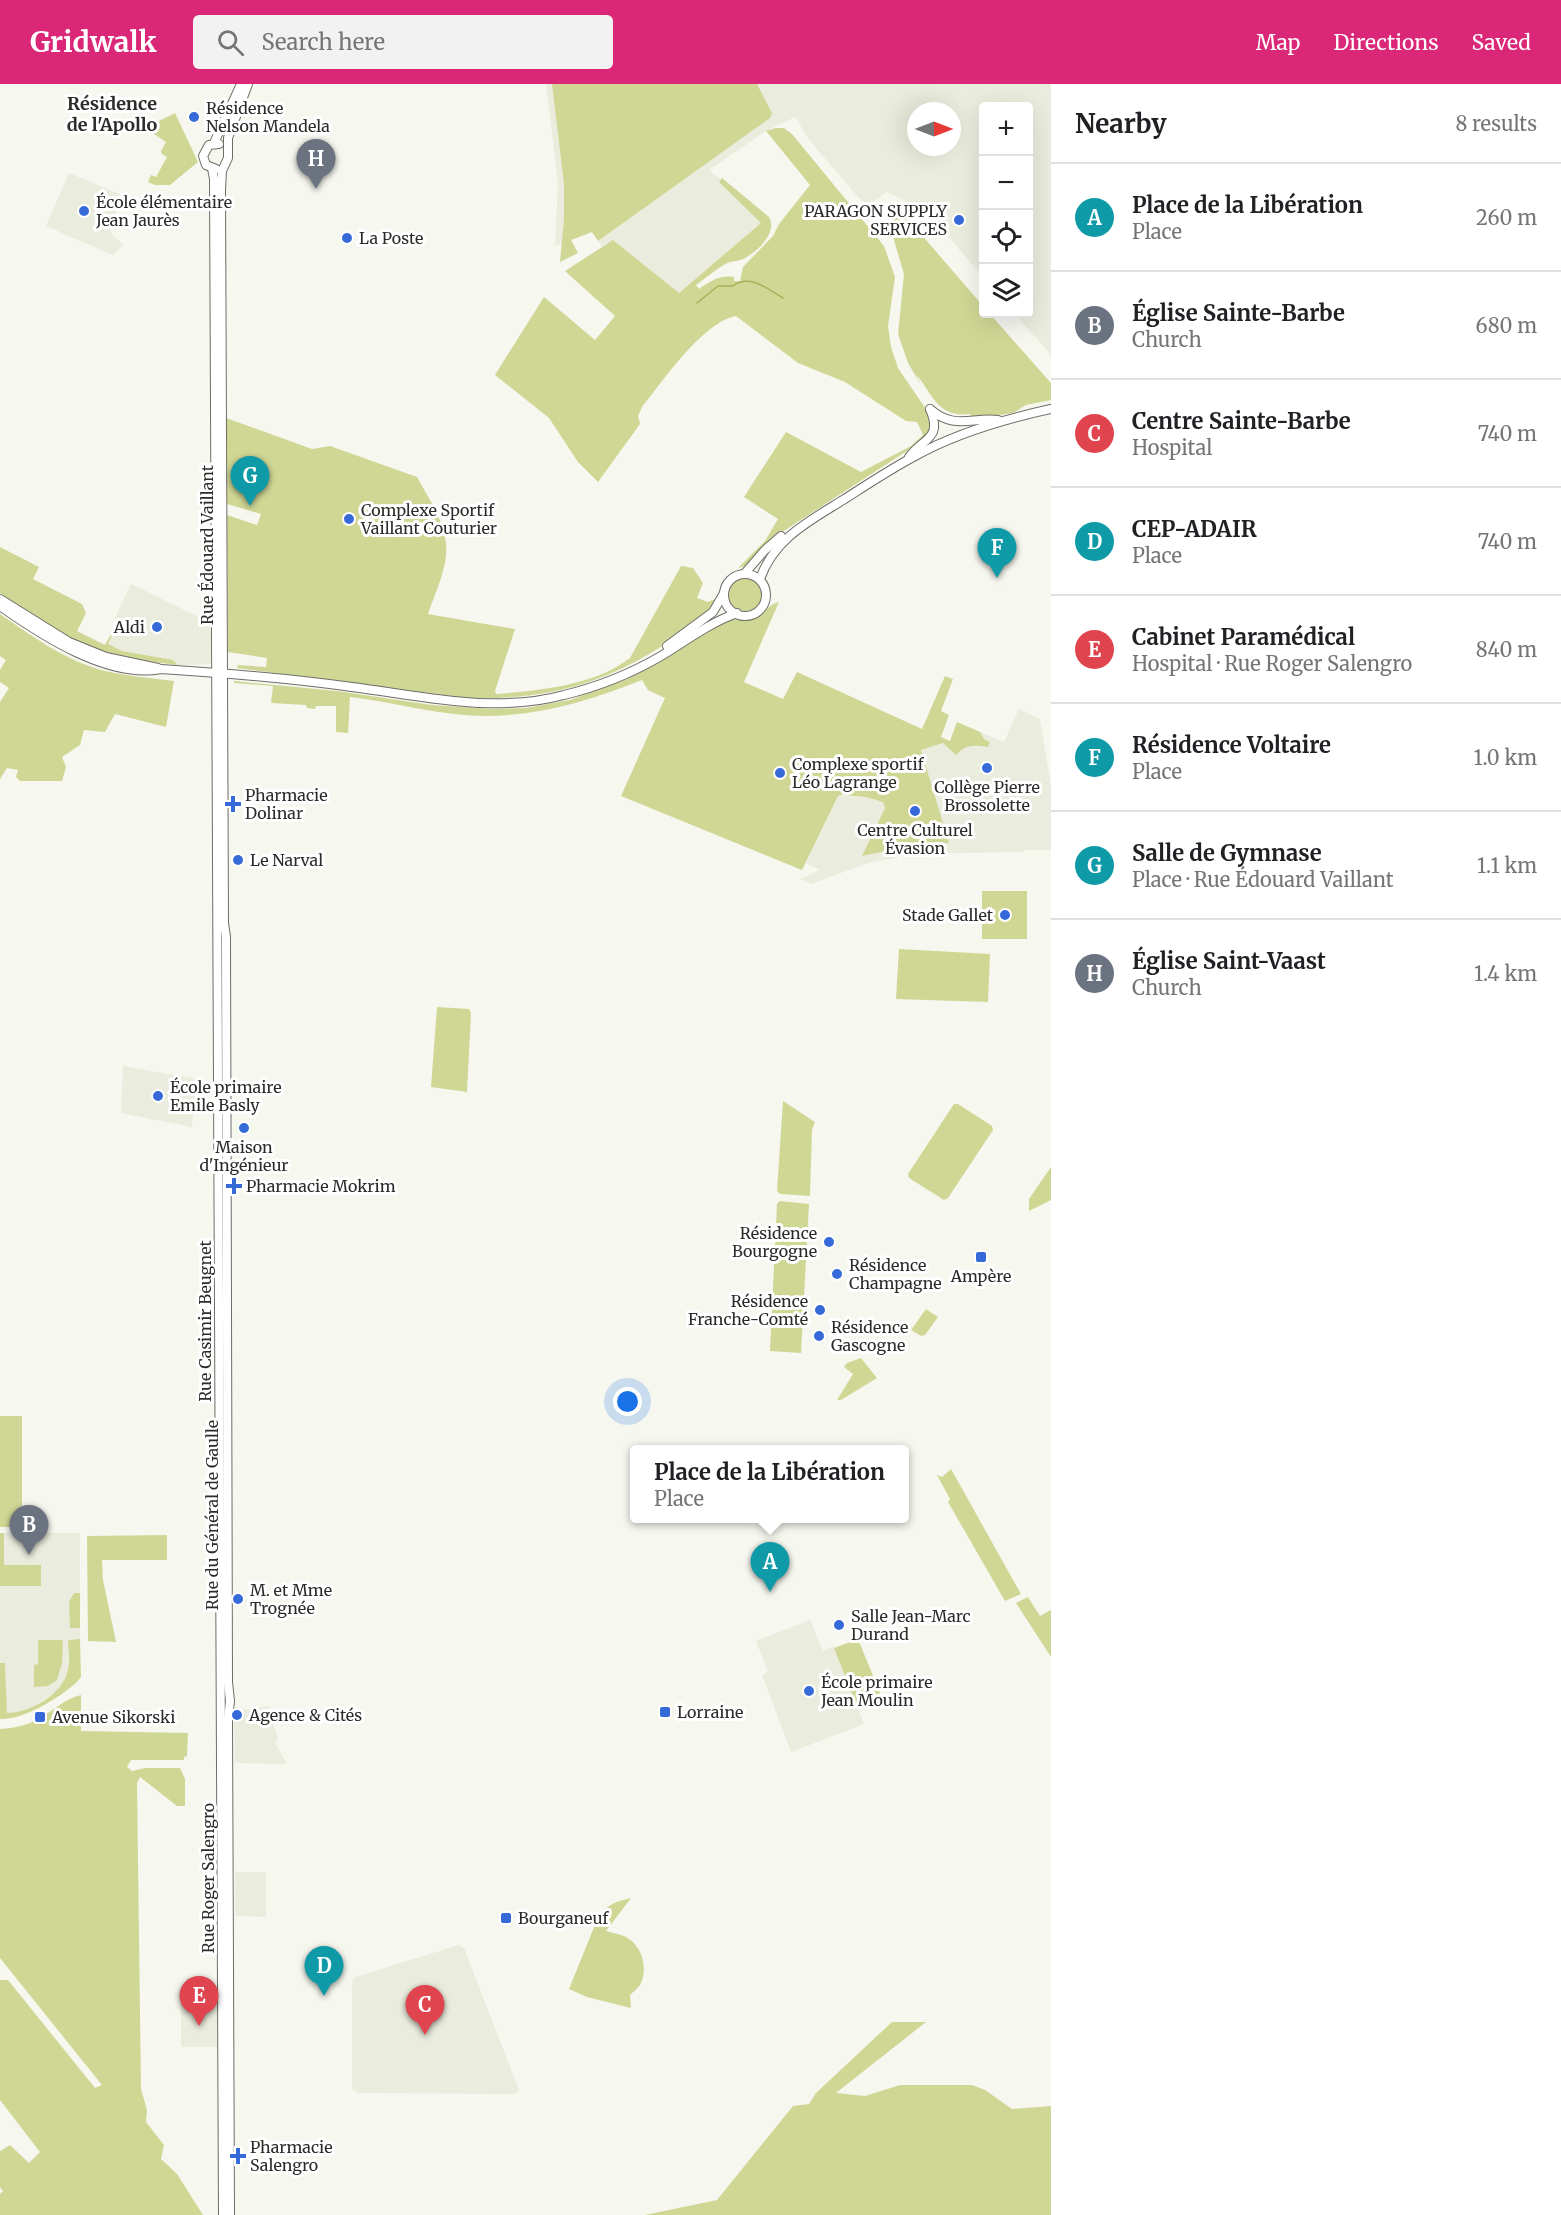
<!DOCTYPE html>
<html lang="en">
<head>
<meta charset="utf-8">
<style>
  body { margin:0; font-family:Merriweather,serif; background:#f2f2f2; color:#202124 }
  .controls { position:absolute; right:18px; top:18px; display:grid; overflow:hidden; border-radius:6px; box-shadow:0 6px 24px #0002 }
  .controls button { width:54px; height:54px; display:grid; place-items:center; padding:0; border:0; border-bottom:2px solid #e0e0e0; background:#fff; color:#202124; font:30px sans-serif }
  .compass { position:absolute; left:907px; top:18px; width:54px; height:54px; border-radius:50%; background:#fff; box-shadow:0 6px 24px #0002; rotate:90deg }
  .you { position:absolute; left:628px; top:1318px; width:21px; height:21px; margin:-15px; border:4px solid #fff; border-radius:50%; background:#1a73e8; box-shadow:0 0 0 9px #1a73e833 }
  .badge { display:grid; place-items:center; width:39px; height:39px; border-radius:50%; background:#db2777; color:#fff; font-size:20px; font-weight:700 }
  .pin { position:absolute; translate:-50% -50px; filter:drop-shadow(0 2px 3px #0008) }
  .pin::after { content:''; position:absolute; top:32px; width:21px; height:18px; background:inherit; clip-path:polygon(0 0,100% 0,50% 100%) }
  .popup { position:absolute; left:630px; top:1361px; width:279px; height:78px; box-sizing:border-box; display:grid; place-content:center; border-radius:6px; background:#fff; filter:drop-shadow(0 2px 4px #0005); font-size:20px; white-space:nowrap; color:#757577 }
  .popup b { font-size:22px; color:#202124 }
  .popup::after { content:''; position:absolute; left:50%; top:100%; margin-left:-12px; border:12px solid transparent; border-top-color:#fff }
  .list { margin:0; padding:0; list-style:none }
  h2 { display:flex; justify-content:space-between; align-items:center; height:78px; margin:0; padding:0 24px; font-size:26px }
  h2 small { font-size:20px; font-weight:400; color:#757577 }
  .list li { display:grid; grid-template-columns:39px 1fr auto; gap:18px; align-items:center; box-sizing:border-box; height:108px; padding:0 24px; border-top:2px solid #e0e0e0 }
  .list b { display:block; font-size:22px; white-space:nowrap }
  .list p { margin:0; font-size:20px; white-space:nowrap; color:#757577 }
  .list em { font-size:20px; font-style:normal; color:#757577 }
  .icon { flex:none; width:33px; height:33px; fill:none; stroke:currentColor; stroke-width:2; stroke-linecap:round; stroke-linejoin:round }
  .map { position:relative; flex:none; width:1051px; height:2131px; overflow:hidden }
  header { display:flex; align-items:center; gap:36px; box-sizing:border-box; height:84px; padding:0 30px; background:#db2777; color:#fff }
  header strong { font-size:28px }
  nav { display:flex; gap:33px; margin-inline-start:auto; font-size:21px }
  .search { width:420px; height:54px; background:#f2f2f2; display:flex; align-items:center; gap:15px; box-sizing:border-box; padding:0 21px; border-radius:6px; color:#757577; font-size:22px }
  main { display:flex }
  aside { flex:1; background:#fff }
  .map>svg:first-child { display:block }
</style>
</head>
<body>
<header>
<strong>Gridwalk</strong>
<div class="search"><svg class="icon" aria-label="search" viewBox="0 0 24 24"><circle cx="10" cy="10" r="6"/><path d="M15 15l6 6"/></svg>Search here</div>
<nav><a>Map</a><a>Directions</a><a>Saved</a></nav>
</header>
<main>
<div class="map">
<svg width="1051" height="2131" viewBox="0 0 1051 2131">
  <rect width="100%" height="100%" fill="#f6f7ef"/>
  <g fill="#eaecdd" fill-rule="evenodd">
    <path d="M546 0H1051V271L1015 230H1028V22H984L983 193 927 128 887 108 868 121 858 113 810 57 795 33 766 47 709 86 769 133 679 209 613 156 602 163 592 148 555 162 558 99ZM916 27H952V63H916Z"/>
    <path d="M69 89 124 112 109 142 112 150 123 161 113 171 46 142Z"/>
    <path d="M131 500 211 539V580L178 581 145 577 105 561 117 538 114 536Z"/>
    <path d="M1019 625 1040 635 1051 702V766H1024V768L913 770 865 780 811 800 800 795 820 786 806 779 838 712 866 713 883 718 885 724 862 772 921 760 948 759 921 666 950 657 957 638 1004 658Z"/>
    <path d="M123 982 196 995 192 1043 121 1029Z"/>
    <path d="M4 1449H80V1555L68 1556V1585L64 1596 57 1607 30 1625 22 1628 7 1629 5 1579H0V1502H41V1481H4Z"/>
    <path d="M810 1536 823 1567 834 1562 864 1640 791 1668 762 1591 768 1588 756 1557Z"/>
    <path d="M268 1622 278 1655 275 1659 287 1680 235 1679 234 1628Z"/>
    <path d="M235 1788H266V1833L235 1832Z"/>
    <path d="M459 1861 464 1864 519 2006 516 2010 358 2009 352 2005V1897L355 1893Z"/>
    <path d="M181 1920 217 1921V1963H181Z"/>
  </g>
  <g fill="#d0d795">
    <path d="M552 0H757L772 29 770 34 598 157 592 148 571 156 578 169 560 178 564 135V100Z"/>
    <path d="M175 29 198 78 170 101H155L148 98 151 91 156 93 167 73 162 70 161 67 166 58 151 48 149 42Z"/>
    <path d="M776 44H784L792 50 884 162 895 193 888 242 891 263 898 284 930 331 933 344 916 361 773 454 746 482 738 484 765 457 778 435 744 413 786 348 861 388 911 362 923 351 917 338 906 337 845 298 798 279 736 232C703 238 663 297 642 323L638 332 640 340 598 398 578 378 549 334 495 291 544 213 595 256 615 232 565 187 613 156 679 209 761 139 719 98 722 94 769 133C778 148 758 167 745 174 740 177 733 177 727 179 716 185 706 194 696 201L699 205C711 197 719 191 734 193V197H740L743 183 773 152 779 140 810 101 766 47Z"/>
    <path d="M895 120 983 222 984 230H990L1051 299V316L1026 321 1013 329 972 335 970 330C938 334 933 311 916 290L921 301 908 279 898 250 904 190 893 153 890 154C888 141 888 131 895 120Z"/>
    <path d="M226 334 312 365 330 362 417 393C430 417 449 443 446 472 444 491 434 512 428 530L515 545 495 607 496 610C541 606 593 602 630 574L681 482 693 484 703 499 697 514 708 518 717 514C710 531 693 541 678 551 613 598 547 617 467 614L237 584 238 581 266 583 267 574 228 568 227 431 257 441 261 430 227 420Z"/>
    <path d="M0 463 39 483 33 495 82 520 86 529 77 547 105 561 118 538 108 560 122 567 173 576 178 581C154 578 129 575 105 568 66 556 33 532 0 509Z"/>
    <circle cx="745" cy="510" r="17"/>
    <path d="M779 518 744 598 783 615 797 588 922 645 945 592 953 595 941 627 949 631 941 653 950 657 957 638 980 648 984 655 990 658 988 663C974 661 966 660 956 671L943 659 921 666 949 759 928 760 926 762 921 760 862 772 885 724 883 718 866 713 842 711 838 712 802 786 621 712 665 614 648 606 642 596C582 620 520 638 454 630 419 626 385 617 350 613L348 649 336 648V622H316L315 625 307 624 306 621 271 619 273 602 234 599V597L337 607 432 621 492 625 525 624 570 616 627 595 726 537C736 534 746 538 755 534 765 530 767 521 779 518Z"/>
    <path d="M0 530C32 552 63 575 101 586 125 592 150 594 174 597L166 643 115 630 105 648 84 646 80 661 62 673 66 683 62 697H20L16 693 18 686 7 684 0 695V618L9 604 0 598V586L6 576 0 572Z"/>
    <rect x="982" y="807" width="45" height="48"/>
    <path d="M899 865 990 870 988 918 896 915Z"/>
    <path d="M437 923 469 925 471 929 467 1008 431 1003Z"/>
    <path d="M783 1017 815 1038 812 1046 810 1112 780 1110 777 1107Z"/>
    <path d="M954 1020H958L992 1042 993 1046 948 1114 944 1116 909 1094 908 1090Z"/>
    <path d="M1051 1083V1116L1029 1127V1115Z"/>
    <path d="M780 1117 809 1120 801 1269 770 1267 777 1120Z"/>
    <path d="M926 1225 938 1233 925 1251 921 1252 911 1246Z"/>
    <path d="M861 1274 877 1294 841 1316H837L853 1290 844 1283 847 1279Z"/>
    <rect x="0" y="1332" width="22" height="111"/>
    <path d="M951 1385 1021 1510 1005 1517 948 1418 950 1415 937 1391 942 1393Z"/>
    <path d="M0 1449H4V1481H41V1502H0Z"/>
    <path d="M167 1451V1476H102L103 1496 116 1558 88 1557 87 1452Z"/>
    <path d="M74 1509H80V1544H70L69 1518Z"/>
    <path d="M1028 1513 1040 1532 1051 1526V1573L1016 1519Z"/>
    <path d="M80 1555 81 1593 77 1598C59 1614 24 1636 0 1635V1579H5L7 1629C30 1629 64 1610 68 1585 70 1575 68 1565 68 1556Z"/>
    <path d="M858 1555 880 1609 857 1622 834 1564Z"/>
    <path d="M38 1556H63L62 1579 57 1596 48 1602 34 1603V1581L38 1580Z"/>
    <path d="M81 1611V1647L188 1649 187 1672 184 1673V1676H131L127 1683 132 1687 145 1684H180L185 1695V1722H177L140 1693 137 1699 141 2005 147 2026 146 2038 164 2061 161 2075 177 2090 203 2131H0V2110L3 2107 0 2103V2067L10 2061 29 2079 40 2068 0 2016V1896H8L95 2004 102 2001 0 1874V1645C17 1644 32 1640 46 1630 58 1623 67 1614 81 1611Z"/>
    <path d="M631 1814 606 1847C612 1849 619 1850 624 1852 642 1860 649 1885 640 1901 637 1905 633 1908 630 1911L631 1924 587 1913 569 1905 599 1831C609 1820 617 1817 631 1814Z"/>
    <path d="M892 1938H926L836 2009 865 2012 900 2001H972L985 2006 1012 2025 1051 2022V2131H645L717 2116 793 2022 809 2020 816 2009Z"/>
  </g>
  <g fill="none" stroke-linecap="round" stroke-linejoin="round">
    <path stroke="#a8b059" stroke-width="1.5" d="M697 219 718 202H733C750 189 769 206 783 214"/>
    <defs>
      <g id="major">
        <path d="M214 59 241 0"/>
        <path d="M212 84 214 95 223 2131"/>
        <path d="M216 85 206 81 203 72 209 61 219 60"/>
        <path d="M930 325C954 346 971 333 998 336"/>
        <path d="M909 373C923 354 943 355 930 325"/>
        <path d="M745 489 765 466 781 452"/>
        <circle cx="745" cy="511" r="21"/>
        <path d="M760 495C774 455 809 437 843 416 868 400 892 384 917 371 959 348 1005 335 1051 325"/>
        <path d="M0 515 69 558 106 573 158 584"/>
        <path d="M0 522C41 551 108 595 161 585 225 589 288 594 352 603 423 612 493 630 564 611 597 603 632 589 661 572 686 557 709 539 737 529"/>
        <path d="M667 562 713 528 724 509"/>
        <path d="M230 2131 228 1637 230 1617 228 1598 226 853 224 839 221 106 222 87 228 74V54L248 0"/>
      </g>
    </defs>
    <use href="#major" stroke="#6d6e67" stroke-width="10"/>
    <use href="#major" stroke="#fff" stroke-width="8"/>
  </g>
  <g fill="#376ad9" stroke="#fff" stroke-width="2">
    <circle cx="194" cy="33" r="6"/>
    <circle cx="84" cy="127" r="6"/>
    <circle cx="959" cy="136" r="6"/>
    <circle cx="347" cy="154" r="6"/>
    <circle cx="349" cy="435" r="6"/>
    <circle cx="157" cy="543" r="6"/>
    <circle cx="987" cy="684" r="6"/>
    <circle cx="780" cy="689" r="6"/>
    <path d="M230 711h6v6h6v6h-6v6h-6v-6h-6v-6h6z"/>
    <circle cx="915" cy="727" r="6"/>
    <circle cx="238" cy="776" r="6"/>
    <circle cx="1005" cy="831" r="6"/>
    <circle cx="158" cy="1012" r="6"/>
    <circle cx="244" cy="1044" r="6"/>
    <path d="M231 1093h6v6h6v6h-6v6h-6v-6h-6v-6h6z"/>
    <circle cx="829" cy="1158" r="6"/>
    <rect x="975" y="1167" width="12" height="12" rx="3"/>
    <circle cx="837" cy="1190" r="6"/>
    <circle cx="820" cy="1226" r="6"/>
    <circle cx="819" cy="1252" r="6"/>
    <circle cx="238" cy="1515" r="6"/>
    <circle cx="839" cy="1541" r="6"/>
    <circle cx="809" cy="1607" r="6"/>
    <rect x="659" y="1622" width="12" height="12" rx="3"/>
    <circle cx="237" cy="1631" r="6"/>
    <rect x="34" y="1627" width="12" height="12" rx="3"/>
    <rect x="500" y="1828" width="12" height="12" rx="3"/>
    <path d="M235 2063h6v6h6v6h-6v6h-6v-6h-6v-6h6z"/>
  </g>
  <g text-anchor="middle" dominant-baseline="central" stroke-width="6" stroke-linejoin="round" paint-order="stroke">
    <g font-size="16" fill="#2b2b29" stroke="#fff" text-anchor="start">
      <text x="206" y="24">Résidence<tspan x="206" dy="18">Nelson Mandela</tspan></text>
      <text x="96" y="118">École élémentaire<tspan x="96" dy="18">Jean Jaurès</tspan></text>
      <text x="947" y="127" text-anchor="end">PARAGON SUPPLY<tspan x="947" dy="18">SERVICES</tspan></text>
      <text x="359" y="154">La Poste</text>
      <text x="361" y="426">Complexe Sportif<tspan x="361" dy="18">Vaillant Couturier</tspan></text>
      <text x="145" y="543" text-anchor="end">Aldi</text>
      <text x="792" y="680">Complexe sportif<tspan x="792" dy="18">Léo Lagrange</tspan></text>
      <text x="987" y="703" text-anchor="middle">Collège Pierre<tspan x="987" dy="18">Brossolette</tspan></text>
      <text x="245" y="711">Pharmacie<tspan x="245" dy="18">Dolinar</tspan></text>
      <text x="915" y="746" text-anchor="middle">Centre Culturel<tspan x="915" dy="18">Évasion</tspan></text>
      <text x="250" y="776">Le Narval</text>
      <text x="993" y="831" text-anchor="end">Stade Gallet</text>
      <text x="170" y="1003">École primaire<tspan x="170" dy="18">Emile Basly</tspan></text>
      <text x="244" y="1063" text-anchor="middle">Maison<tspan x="244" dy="18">d'Ingénieur</tspan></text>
      <text x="246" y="1102">Pharmacie Mokrim</text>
      <text x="817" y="1149" text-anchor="end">Résidence<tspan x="817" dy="18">Bourgogne</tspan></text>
      <text x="849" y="1181">Résidence<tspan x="849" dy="18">Champagne</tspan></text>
      <text x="981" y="1192" text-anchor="middle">Ampère</text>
      <text x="808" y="1217" text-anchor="end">Résidence<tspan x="808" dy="18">Franche-Comté</tspan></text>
      <text x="831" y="1243">Résidence<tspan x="831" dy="18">Gascogne</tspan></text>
      <text x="250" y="1506">M. et Mme<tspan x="250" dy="18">Trognée</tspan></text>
      <text x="851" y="1532">Salle Jean-Marc<tspan x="851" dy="18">Durand</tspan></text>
      <text x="821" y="1598">École primaire<tspan x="821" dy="18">Jean Moulin</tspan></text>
      <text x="677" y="1628">Lorraine</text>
      <text x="249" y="1631">Agence &amp; Cités</text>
      <text x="52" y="1633">Avenue Sikorski</text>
      <text x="518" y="1834">Bourganeuf</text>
      <text x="250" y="2063">Pharmacie<tspan x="250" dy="18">Salengro</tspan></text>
    </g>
    <g font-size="16" fill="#2b2b29" stroke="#fff">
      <text transform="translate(207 461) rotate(-90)">Rue Édouard Vaillant</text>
      <text transform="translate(205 1237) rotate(-90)">Rue Casimir Beugnet</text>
      <text transform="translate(212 1431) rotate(-90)">Rue du Général de Gaulle</text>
      <text transform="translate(208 1794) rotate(-90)">Rue Roger Salengro</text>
    </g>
    <g font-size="18" font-weight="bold" fill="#2b2b29" stroke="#fff">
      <text x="112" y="19">Résidence<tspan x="112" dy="21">de l'Apollo</tspan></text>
    </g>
  </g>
</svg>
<div class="controls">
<button>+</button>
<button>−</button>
<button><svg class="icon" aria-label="locate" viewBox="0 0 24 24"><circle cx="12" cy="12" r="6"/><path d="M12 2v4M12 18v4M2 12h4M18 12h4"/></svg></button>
<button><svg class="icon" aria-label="layers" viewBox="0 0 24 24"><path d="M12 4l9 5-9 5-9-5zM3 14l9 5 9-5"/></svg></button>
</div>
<svg class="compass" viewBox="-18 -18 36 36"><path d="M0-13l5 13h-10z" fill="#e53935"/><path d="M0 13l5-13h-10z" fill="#757577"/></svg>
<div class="you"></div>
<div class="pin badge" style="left:770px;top:1508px;background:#0f9aa8">A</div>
<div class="popup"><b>Place de la Libération</b>Place</div>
<div class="pin badge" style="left:29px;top:1471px;background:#6b7280">B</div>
<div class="pin badge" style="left:425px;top:1951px;background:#e0444e">C</div>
<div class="pin badge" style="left:324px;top:1912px;background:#0f9aa8">D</div>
<div class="pin badge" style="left:199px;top:1942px;background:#e0444e">E</div>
<div class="pin badge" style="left:997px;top:494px;background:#0f9aa8">F</div>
<div class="pin badge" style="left:250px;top:422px;background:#0f9aa8">G</div>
<div class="pin badge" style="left:316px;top:105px;background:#6b7280">H</div>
</div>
<aside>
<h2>Nearby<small>8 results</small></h2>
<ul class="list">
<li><span class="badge" style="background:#0f9aa8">A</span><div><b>Place de la Libération</b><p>Place</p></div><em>260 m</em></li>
<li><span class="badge" style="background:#6b7280">B</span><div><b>Église Sainte-Barbe</b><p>Church</p></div><em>680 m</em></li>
<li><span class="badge" style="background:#e0444e">C</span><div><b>Centre Sainte-Barbe</b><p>Hospital</p></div><em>740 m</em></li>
<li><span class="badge" style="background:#0f9aa8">D</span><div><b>CEP-ADAIR</b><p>Place</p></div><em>740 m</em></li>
<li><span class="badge" style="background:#e0444e">E</span><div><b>Cabinet Paramédical</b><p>Hospital · Rue Roger Salengro</p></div><em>840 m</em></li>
<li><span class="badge" style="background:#0f9aa8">F</span><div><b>Résidence Voltaire</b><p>Place</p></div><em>1.0 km</em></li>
<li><span class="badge" style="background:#0f9aa8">G</span><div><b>Salle de Gymnase</b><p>Place · Rue Édouard Vaillant</p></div><em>1.1 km</em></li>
<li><span class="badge" style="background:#6b7280">H</span><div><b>Église Saint-Vaast</b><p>Church</p></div><em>1.4 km</em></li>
</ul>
</aside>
</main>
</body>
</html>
